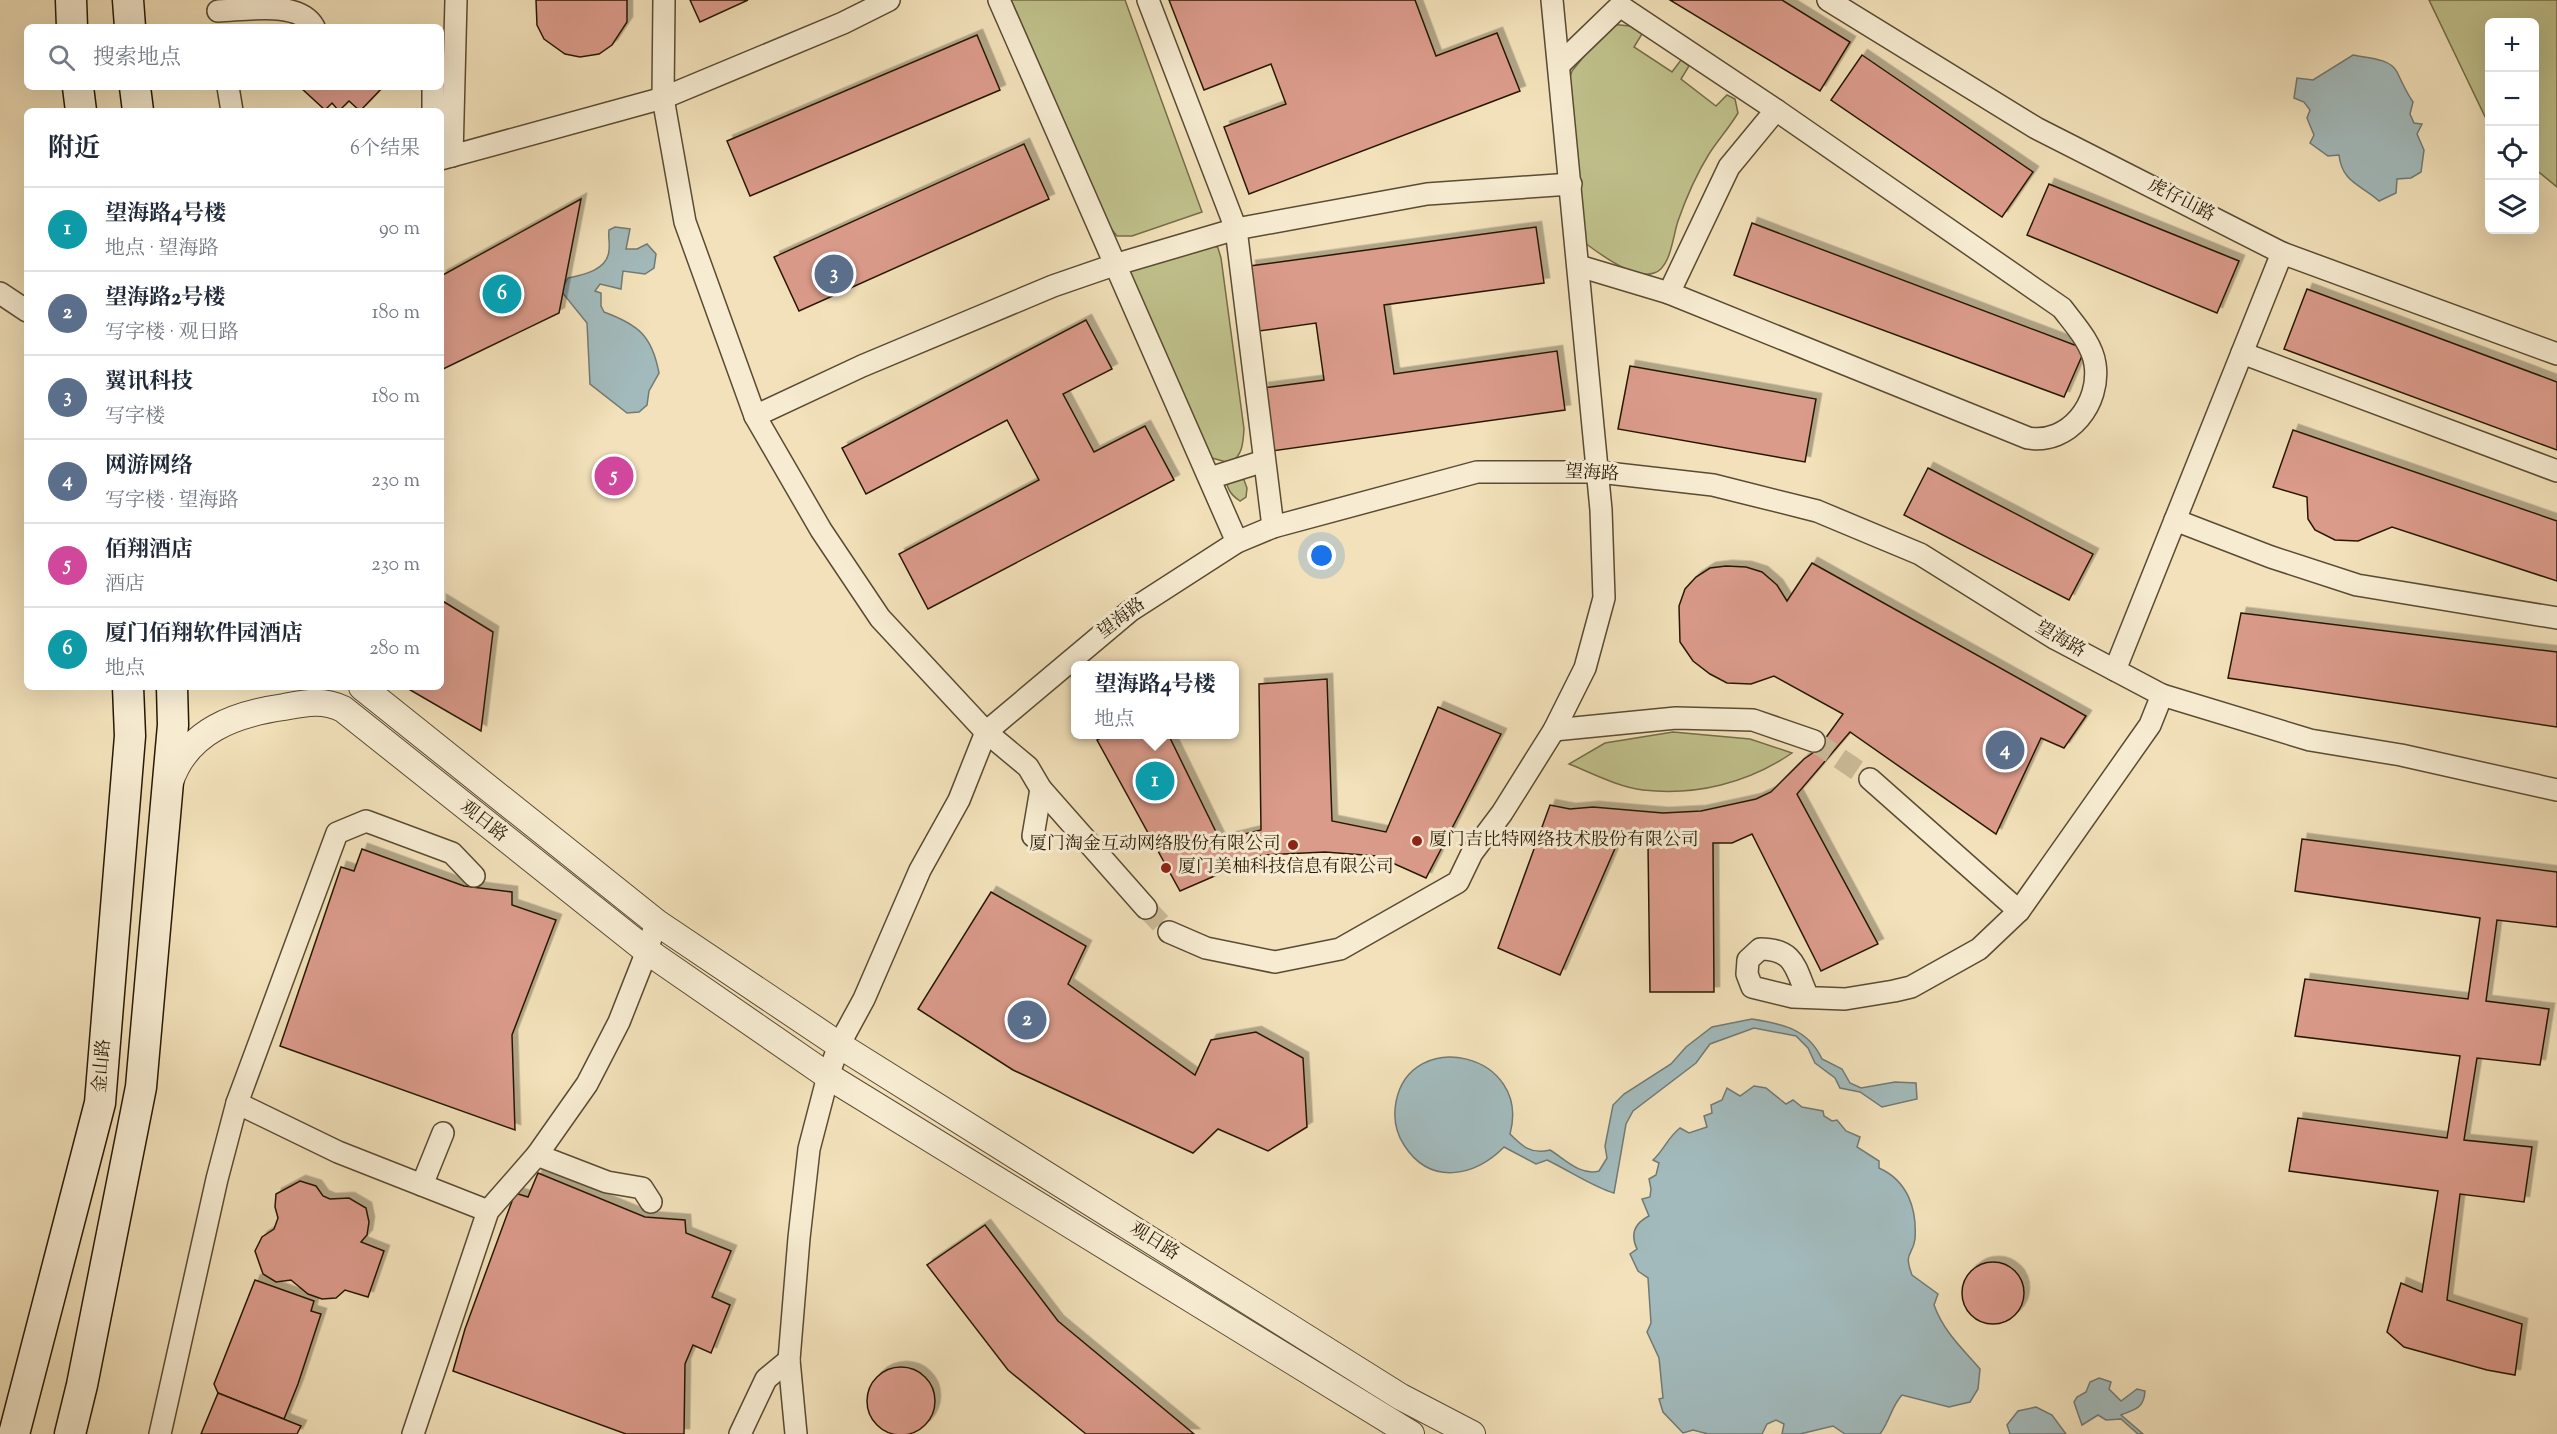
<!DOCTYPE html>
<html lang="zh">
<head>
<meta charset="utf-8">
<style>
  body { margin:0; font-family:"Sorts Mill Goudy","Noto Serif SC",serif; background:#f6f6f7; color:#1f2937 }
  .controls { position:absolute; right:18px; top:18px; display:grid; overflow:hidden; border-radius:9px; box-shadow:0 6px 24px #0002 }
  .controls button { width:54px; height:54px; display:grid; place-items:center; padding:0; border:0; border-bottom:2px solid #e0e1e3; background:#fff; color:#1f2937; font:30px sans-serif }
  .you { position:absolute; left:1322px; top:556px; width:21px; height:21px; margin:-15px; border:4px solid #fff; border-radius:50%; background:#1a73e8; box-shadow:0 0 0 9px #1a73e833 }
  .badge { display:grid; place-items:center; width:39px; height:39px; border-radius:50%; background:#8f2418; color:#fff; font-size:20px; font-weight:700 }
  .pin { position:absolute; translate:-50% -50%; border:3px solid #fff; box-shadow:0 2px 6px #0006 }
  .popup { position:absolute; left:1071px; top:661px; width:168px; height:78px; box-sizing:border-box; display:grid; place-content:center; border-radius:9px; background:#fff; filter:drop-shadow(0 2px 4px #0005); font-size:20px; white-space:nowrap; color:#747a83 }
  .popup b { font-size:22px; color:#1f2937 }
  .popup::after { content:''; position:absolute; left:50%; top:100%; margin-left:-12px; border:12px solid transparent; border-top-color:#fff }
  .list { margin:0; padding:0; list-style:none }
  h2 { display:flex; justify-content:space-between; align-items:center; height:78px; margin:0; padding:0 24px; font-size:26px }
  h2 small { font-size:20px; font-weight:400; color:#747a83 }
  .list li { display:grid; grid-template-columns:39px 1fr auto; gap:18px; align-items:center; box-sizing:border-box; height:84px; padding:0 24px; border-top:2px solid #e0e1e3 }
  .list b { display:block; font-size:22px; white-space:nowrap }
  .list p { margin:0; font-size:20px; white-space:nowrap; color:#747a83 }
  .list em { font-size:20px; font-style:normal; color:#747a83 }
  .icon { flex:none; width:33px; height:33px; fill:none; stroke:currentColor; stroke-width:2; stroke-linecap:round; stroke-linejoin:round }
  .map { position:relative; flex:none; width:2557px; height:1434px; overflow:hidden }
  .search { position:absolute; background:#fff; box-shadow:0 6px 24px #0002; left:24px; top:24px; width:420px; height:66px; display:flex; align-items:center; gap:15px; box-sizing:border-box; padding:0 21px; border-radius:9px; color:#747a83; font-size:22px }
  .panel { position:absolute; background:#fff; box-shadow:0 6px 24px #0002; left:24px; top:108px; width:420px; height:582px; border-radius:9px }
  .map>svg:first-child { display:block }
</style>
</head>
<body>
<div class="map">
<svg width="2557" height="1434" viewBox="0 0 2557 1434">
  <defs>
    <filter id="shadow"><feDropShadow dx="5.5" dy="-5.5" stdDeviation="0" flood-color="#0004"/></filter>
  </defs>
  <rect width="100%" height="100%" fill="#f2e1ba"/>
  <filter id="stains"><feTurbulence type="fractalNoise" baseFrequency=".00333" numOctaves="4"/><feColorMatrix values="0 0 0 0 .2 0 0 0 0 .09 0 0 0 0 .02 0 0 0 .5 -.17"/></filter>
  <radialGradient id="worn" r=".72"><stop offset=".6" stop-color="#630" stop-opacity="0"/><stop offset="1" stop-color="#630" stop-opacity=".3"/></radialGradient>
  <g fill="#c0c18c" stroke="#746d48" stroke-width="1.5">
    <path d="M1011 0H1125L1202 212 1132 236H1117L1110 227Z"/>
    <path d="M2429 0H2557V187L2535 169 2534 22H2490L2489 125Z"/>
    <path d="M1610 24 1630 26 1642 34 1634 47 1672 72 1681 60 1689 66 1681 79 1716 106 1727 95 1735 99 1738 113C1729 128 1718 140 1709 154 1696 175 1686 198 1678 221 1673 235 1671 268 1654 273 1634 280 1600 254 1585 243L1567 86 1572 71Z"/>
    <path d="M1211 243 1218 248 1221 258 1244 429C1243 443 1243 455 1230 463L1212 458 1204 448 1127 273 1133 267Z"/>
    <path d="M1241 472 1247 488 1246 497 1240 501C1231 495 1227 489 1226 479Z"/>
    <path d="M1673 732 1750 739 1792 753C1748 783 1696 796 1643 790 1618 787 1592 773 1569 764L1605 743Z"/>
  </g>
  <g fill="#a2babc" stroke="#717a73" stroke-width="1.5">
    <path d="M2353 55C2367 58 2390 58 2397 72 2402 82 2406 92 2413 102L2410 114 2414 123 2422 124 2417 134 2424 150 2421 172 2411 178 2397 179 2396 193 2379 201C2362 185 2342 183 2339 155L2328 156 2310 143 2314 135 2307 118 2310 110 2304 102 2294 98 2297 78 2313 80Z"/>
    <path d="M615 227 630 229 626 249H637L647 244 656 254 654 268 645 274 623 271 621 289 600 284 595 291 601 293V306L604 312C639 325 652 336 659 373L649 391 647 405 639 412 627 413 590 384 587 323 561 291 568 278C583 275 608 270 609 250 610 243 608 237 609 230Z"/>
    <path d="M1752 1019C1783 1024 1808 1029 1822 1059L1842 1069 1850 1083 1861 1088 1895 1082 1916 1083 1917 1099 1882 1107 1860 1092 1840 1088 1835 1078 1815 1063 1808 1048 1796 1036 1754 1028 1710 1044 1696 1063 1633 1111 1626 1124 1614 1193C1593 1187 1568 1170 1547 1160L1536 1164 1504 1147C1475 1177 1430 1186 1404 1145 1395 1131 1393 1118 1396 1102 1410 1026 1532 1053 1510 1134 1522 1146 1531 1155 1550 1150 1565 1159 1580 1176 1599 1171L1607 1158 1605 1146 1613 1105 1624 1094 1671 1064 1686 1047 1712 1027Z"/>
    <path d="M1754 1086 1766 1088 1786 1104 1793 1100 1802 1107 1823 1111 1824 1116 1832 1121 1837 1120 1846 1131 1860 1137 1857 1147 1879 1161V1168C1908 1181 1917 1209 1915 1239 1913 1256 1903 1251 1912 1275L1938 1294 1934 1305C1944 1332 1961 1347 1980 1369L1978 1389 1970 1402 1949 1407 1902 1395C1891 1407 1890 1421 1880 1434H1845L1833 1426 1800 1434H1782L1784 1424 1776 1420 1767 1424 1762 1434H1708L1693 1430 1683 1433 1663 1412 1659 1399 1663 1398 1659 1358 1647 1332 1651 1323 1648 1278 1638 1271 1630 1254 1637 1249C1630 1234 1635 1223 1649 1216L1642 1199 1650 1197 1651 1189 1649 1179 1656 1175 1659 1163 1653 1160C1664 1150 1668 1137 1680 1128L1689 1133 1707 1127 1704 1116 1712 1113 1711 1105 1722 1100 1727 1088 1740 1096Z"/>
    <path d="M2099 1378 2111 1382 2109 1389 2121 1401 2137 1389 2145 1391C2144 1408 2136 1409 2121 1415L2143 1434H2138L2121 1419 2106 1420 2098 1415 2082 1425 2074 1402 2077 1397 2086 1392 2090 1382Z"/>
    <path d="M2036 1407 2052 1415 2066 1434H2010L2007 1425 2018 1411Z"/>
  </g>
  <g fill="#db9b8b" stroke="#281905" stroke-width="1.5" filter="url(#shadow)">
    <path d="M536 0H627V22L612 45 599 54 580 57 565 54 544 39 537 25Z"/>
    <path d="M690 0H748L700 22Z"/>
    <path d="M1169 0H1415L1436 56 1497 33 1520 91 1249 194 1224 127 1286 104 1271 64 1204 90Z"/>
    <path d="M1670 0H1782L1850 42 1820 91Z"/>
    <path d="M977 35 1000 90 750 196 727 141Z"/>
    <path d="M1862 55 2033 172 2002 217 1831 100Z"/>
    <path d="M300 87H383L360 111 349 101 339 111 332 103 325 110Z"/>
    <path d="M1024 144 1049 199 799 311 774 257Z"/>
    <path d="M2049 184 2239 261 2217 313 2027 235Z"/>
    <path d="M581 199 559 313 441 370V276Z"/>
    <path d="M1752 223 2085 349 2064 397 1734 275Z"/>
    <path d="M1536 227 1544 283 1384 305 1394 374 1557 351 1565 410 1272 451 1263 388 1324 380 1316 323 1259 331 1250 266Z"/>
    <path d="M2307 289 2557 382V450L2284 349Z"/>
    <path d="M1086 320 1112 369 1063 394 1094 452 1145 426 1174 480 928 609 899 554 1039 480 1007 420 866 494 842 448Z"/>
    <path d="M1630 366 1816 399 1805 462 1618 429Z"/>
    <path d="M2293 430 2557 521V581L2392 527 2358 541 2335 540 2315 530 2308 519 2307 497 2273 487Z"/>
    <path d="M1928 468 2093 554 2069 600 1904 515Z"/>
    <path d="M1812 563 2086 716 2064 748 2041 738 1996 834 1850 732 1797 794 1878 944 1821 971 1752 834 1732 843H1713L1714 992H1650L1648 845 1620 837 1560 975 1498 948 1550 805 1570 809 1593 807 1663 813 1701 811 1756 799 1771 792 1804 759 1817 750 1843 714 1774 676 1751 684 1727 683 1710 674 1693 661 1680 642 1679 606 1685 589 1696 577 1710 568 1726 566 1746 567 1762 572 1777 585 1787 601Z"/>
    <path d="M441 600 493 632 481 731 405 687H441Z"/>
    <path d="M2241 613 2557 652V727L2228 678Z"/>
    <path d="M1327 679 1332 821 1386 832 1438 707 1501 734 1426 878 1377 856 1325 852 1263 855 1180 891 1097 740 1107 734H1168L1220 840 1261 830 1259 684Z"/>
    <path d="M2302 839 2557 872V927L2497 920 2486 1001 2549 1009 2540 1065 2477 1058 2464 1140 2532 1147 2524 1202 2460 1194 2447 1300 2522 1324 2515 1375 2487 1370 2404 1347 2387 1332 2401 1283 2422 1292 2438 1191 2289 1171 2298 1118 2447 1138 2460 1056 2295 1036 2305 979 2468 999 2480 918 2295 891Z"/>
    <path d="M362 849 464 886 512 892V905L556 920 512 1035 515 1130 280 1046 341 867 354 871Z"/>
    <path d="M991 892 1086 946 1068 984 1195 1075 1211 1040 1256 1032 1303 1058 1307 1127 1268 1151 1218 1129 1193 1153 1013 1070 918 1009Z"/>
    <path d="M538 1173 645 1217 685 1220 686 1233 731 1251 712 1297 730 1305 711 1353 693 1345 685 1364 684 1434H626L453 1371 465 1329 515 1193 528 1197Z"/>
    <path d="M300 1181 316 1186 323 1196 330 1199 349 1198 366 1208 369 1222 367 1235 361 1242 384 1251 368 1297 345 1290 336 1298 322 1299 308 1294 291 1280 276 1282 263 1274 255 1251 262 1237 274 1229 278 1218 275 1207 276 1194Z"/>
    <path d="M985 1225 1058 1321 1194 1434H1086L1008 1370 927 1265Z"/>
    <circle cx="1993" cy="1293" r="31"/>
    <path d="M255 1280 314 1301 311 1311 321 1314 298 1384 284 1419 218 1393 214 1384Z"/>
    <circle cx="901" cy="1401" r="34"/>
    <path d="M218 1393 301 1426 297 1434H201Z"/>
  </g>
  <g fill="none" stroke-linecap="round" stroke-linejoin="round">
    <g stroke="#cab996" stroke-width="21" stroke-dasharray="21 10" stroke-linecap="butt">
      <path d="M1814 741 1870 779"/>
      <path d="M1146 908 1169 932"/>
    </g>
    <defs>
      <g id="minor">
        <path d="M664 0 663 98 685 222 755 416 821 530 880 618 986 732 1028 767 1041 789 1146 908"/>
        <path d="M999 0 1237 542"/>
        <path d="M1148 0 1236 229 1273 527"/>
        <path d="M1828 0 2036 128 2282 253 2557 354"/>
        <path d="M218 11C247 10 299 0 314 27"/>
        <path d="M1559 65 1620 6 1776 110 1729 167 1669 293 1579 266"/>
        <path d="M228 87 232 111"/>
        <path d="M433 111V87"/>
        <path d="M452 156 456 0"/>
        <path d="M441 159 663 98 843 23 889 0"/>
        <path d="M0 293 27 311"/>
        <path d="M1669 293 2028 438C2069 445 2101 403 2095 364 2092 343 2074 324 2062 308L1776 110"/>
        <path d="M2242 353 2557 471"/>
        <path d="M755 416 862 366 1053 286 1114 265 1236 229 1427 194 1571 184"/>
        <path d="M1210 478 1264 461"/>
        <path d="M2175 520 2271 557 2357 585 2557 618"/>
        <path d="M2115 670 2282 253"/>
        <path d="M1554 730 1676 718 1753 720 1814 741"/>
        <path d="M1870 779 2019 911"/>
        <path d="M1033 836 1041 789"/>
        <path d="M1169 932 1206 948 1275 962 1340 949 1458 882 1472 853 1502 813 1554 730 1585 668 1604 598 1601 510 1552 0"/>
        <path d="M1808 997C1795 969 1796 949 1760 949L1748 960 1747 974 1752 987 1793 997 1845 999 1894 991 1911 987 1979 949 2019 911 2150 725 2162 695"/>
        <path d="M237 1103 338 1152 488 1211"/>
        <path d="M537 1155 607 1182 642 1188 651 1202"/>
        <path d="M422 1185 443 1133"/>
        <path d="M160 1434 217 1179 237 1103 337 833 366 821 452 853 474 876"/>
        <path d="M413 1434 488 1211 537 1155 587 1084 619 1022 647 951 656 922"/>
        <path d="M740 1434 766 1379 789 1360"/>
        <path d="M796 1434 789 1360 799 1238 809 1149 828 1076 839 1045 864 999 920 870 959 800 986 732 1130 611 1237 542 1273 527 1477 472H1599L1713 485 1817 511 1920 554 2056 639 2162 695 2310 740 2401 755 2557 790"/>
      </g>
      <g id="tertiary">
        <path d="M362 687 656 922 839 1045 1401 1397 1472 1434"/>
        <path d="M170 782C187 731 235 714 284 707 305 703 323 699 343 709L647 951 828 1076 1411 1434"/>
      </g>
      <g id="secondary">
        <path d="M71 0 72 27"/>
        <path d="M128 0 130 27"/>
        <path d="M78 87 81 111"/>
        <path d="M135 87 138 111"/>
        <path d="M14 1434 100 1103 130 736 128 687"/>
        <path d="M70 1434 82 1385 141 1087 173 725 172 687"/>
      </g>
    </defs>
    <use href="#minor" stroke="#5a4b32" stroke-width="24"/>
    <use href="#tertiary" stroke="#5a4b32" stroke-width="28"/>
    <use href="#secondary" stroke="#281905" stroke-width="33"/>
    <use href="#minor" stroke="#f7ecd2" stroke-width="21"/>
    <use href="#tertiary" stroke="#f7ecd2" stroke-width="26"/>
    <use href="#secondary" stroke="#f7ecd2" stroke-width="30"/>
  </g>
  <g fill="#8f2418" stroke="#f7ecd2" stroke-width="2">
    <circle cx="1417" cy="841" r="6"/>
    <circle cx="1293" cy="845" r="6"/>
    <circle cx="1166" cy="868" r="6"/>
  </g>
  <g text-anchor="middle" dominant-baseline="central" stroke-width="6" stroke-linejoin="round" paint-order="stroke">
    <g font-size="18" fill="#281905" stroke="#f7ecd2">
      <text transform="translate(2181 201) rotate(27)">虎仔山路</text>
      <text transform="translate(1592 474) rotate(3)">望海路</text>
      <text transform="translate(1122 619) rotate(-37)">望海路</text>
      <text transform="translate(2060 640) rotate(30)">望海路</text>
      <text transform="translate(483 822) rotate(38)">观日路</text>
      <text transform="translate(103 1066) rotate(-85)">金山路</text>
      <text transform="translate(1154 1242) rotate(32)">观日路</text>
    </g>
    <g font-size="18" fill="#281905" stroke="#f7ecd2" text-anchor="start">
      <text x="1429" y="841">厦门吉比特网络技术股份有限公司</text>
      <text x="1281" y="845" text-anchor="end">厦门淘金互动网络股份有限公司</text>
      <text x="1178" y="868">厦门美柚科技信息有限公司</text>
    </g>
  </g>
  <rect width="100%" height="100%" filter="url(#stains)"/>
  <rect width="100%" height="100%" fill="url(#worn)"/>
</svg>
<div class="controls">
<button>+</button>
<button>−</button>
<button><svg class="icon" aria-label="locate" viewBox="0 0 24 24"><circle cx="12" cy="12" r="6"/><path d="M12 2v4M12 18v4M2 12h4M18 12h4"/></svg></button>
<button><svg class="icon" aria-label="layers" viewBox="0 0 24 24"><path d="M12 4l9 5-9 5-9-5zM3 14l9 5 9-5"/></svg></button>
</div>
<div class="you"></div>
<div class="pin badge" style="left:1155px;top:781px;background:#0f9aa8">1</div>
<div class="popup"><b>望海路4号楼</b>地点</div>
<div class="pin badge" style="left:1027px;top:1020px;background:#5c6f8a">2</div>
<div class="pin badge" style="left:834px;top:274px;background:#5c6f8a">3</div>
<div class="pin badge" style="left:2005px;top:750px;background:#5c6f8a">4</div>
<div class="pin badge" style="left:614px;top:476px;background:#d1479c">5</div>
<div class="pin badge" style="left:502px;top:294px;background:#0f9aa8">6</div>
<div class="search"><svg class="icon" aria-label="search" viewBox="0 0 24 24"><circle cx="10" cy="10" r="6"/><path d="M15 15l6 6"/></svg>搜索地点</div>
<section class="panel">
<h2>附近<small>6个结果</small></h2>
<ul class="list">
<li><span class="badge" style="background:#0f9aa8">1</span><div><b>望海路4号楼</b><p>地点 · 望海路</p></div><em>90 m</em></li>
<li><span class="badge" style="background:#5c6f8a">2</span><div><b>望海路2号楼</b><p>写字楼 · 观日路</p></div><em>180 m</em></li>
<li><span class="badge" style="background:#5c6f8a">3</span><div><b>翼讯科技</b><p>写字楼</p></div><em>180 m</em></li>
<li><span class="badge" style="background:#5c6f8a">4</span><div><b>网游网络</b><p>写字楼 · 望海路</p></div><em>230 m</em></li>
<li><span class="badge" style="background:#d1479c">5</span><div><b>佰翔酒店</b><p>酒店</p></div><em>230 m</em></li>
<li><span class="badge" style="background:#0f9aa8">6</span><div><b>厦门佰翔软件园酒店</b><p>地点</p></div><em>280 m</em></li>
</ul>
</section>
</div>
</body>
</html>
